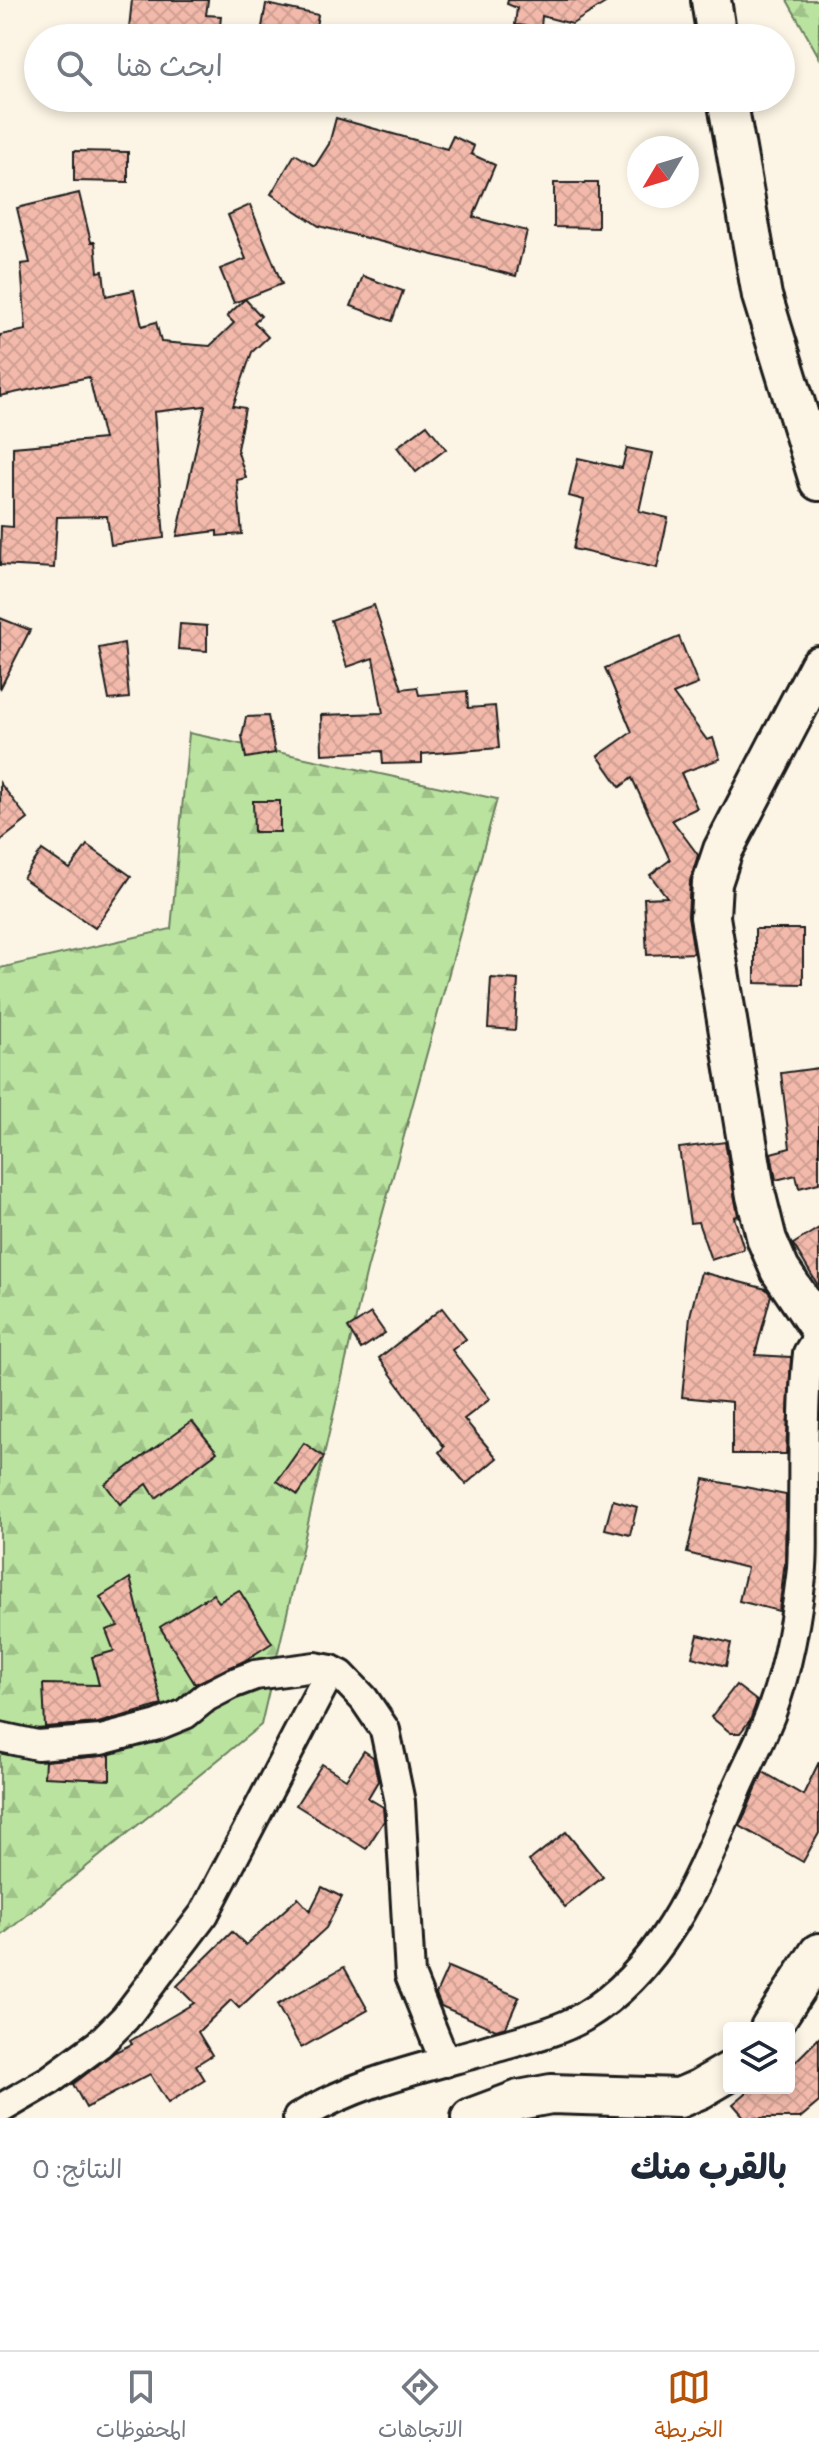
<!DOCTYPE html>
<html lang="ar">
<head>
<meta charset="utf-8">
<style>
  body { margin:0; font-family:Pangolin,"Playpen Sans Arabic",sans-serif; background:#f2f2f3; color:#1f2937; direction:rtl }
  .controls { position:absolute; right:24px; bottom:24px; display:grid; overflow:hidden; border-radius:8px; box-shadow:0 4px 12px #0003 }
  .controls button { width:72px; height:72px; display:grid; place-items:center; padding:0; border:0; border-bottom:2px solid #e0e1e3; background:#fff; color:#1f2937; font:40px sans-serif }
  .compass { position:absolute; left:627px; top:136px; width:72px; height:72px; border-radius:50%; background:#fff; box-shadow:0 4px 12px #0003; rotate:232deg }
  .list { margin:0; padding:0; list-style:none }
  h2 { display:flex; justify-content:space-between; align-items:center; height:104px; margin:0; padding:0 32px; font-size:34px }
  h2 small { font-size:26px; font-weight:400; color:#747a83 }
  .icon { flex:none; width:44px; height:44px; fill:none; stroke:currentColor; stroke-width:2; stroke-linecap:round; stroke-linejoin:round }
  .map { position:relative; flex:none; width:819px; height:2118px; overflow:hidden; direction:ltr }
  .search { position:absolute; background:#fff; box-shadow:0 4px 12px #0003; left:24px; right:24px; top:24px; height:88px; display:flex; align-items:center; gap:20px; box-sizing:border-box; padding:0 28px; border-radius:44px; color:#747a83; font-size:30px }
  .sheet { height:232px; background:#fff }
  nav { display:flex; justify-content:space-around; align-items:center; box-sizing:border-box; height:112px; border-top:2px solid #e0e1e3; background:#fff; font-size:22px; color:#747a83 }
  nav a { display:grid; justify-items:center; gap:4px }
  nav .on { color:#b45309 }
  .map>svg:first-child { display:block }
</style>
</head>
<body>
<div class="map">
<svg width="819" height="2118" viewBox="0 0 819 2118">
  <defs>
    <pattern id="forest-firs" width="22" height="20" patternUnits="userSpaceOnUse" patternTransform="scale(2)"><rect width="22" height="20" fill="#bae3a0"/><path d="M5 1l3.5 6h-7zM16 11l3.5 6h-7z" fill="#9fc289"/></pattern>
    <pattern id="building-cross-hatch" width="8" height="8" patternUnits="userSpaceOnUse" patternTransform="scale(2)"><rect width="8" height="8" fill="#f3baab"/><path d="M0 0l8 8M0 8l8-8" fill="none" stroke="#d09f93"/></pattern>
  </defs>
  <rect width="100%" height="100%" fill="#fcf5e5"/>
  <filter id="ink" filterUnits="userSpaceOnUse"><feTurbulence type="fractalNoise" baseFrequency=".0125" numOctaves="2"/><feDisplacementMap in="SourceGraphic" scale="16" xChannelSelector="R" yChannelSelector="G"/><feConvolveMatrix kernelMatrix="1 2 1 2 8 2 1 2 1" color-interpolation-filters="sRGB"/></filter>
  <g filter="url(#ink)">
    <g fill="url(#forest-firs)" stroke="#6b805e" stroke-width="2">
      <path d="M787 0H819V57Z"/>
      <path d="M189 733 497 799 367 1270 261 1725 0 1937V968L171 929Z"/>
    </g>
    <g fill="url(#building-cross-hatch)" stroke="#1c1c1c" stroke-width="2">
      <path d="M132 0H208L206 15 221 16 219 38H128Z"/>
      <path d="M508 0H610L572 24 542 16 541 27 515 25 517 8 507 4Z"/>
      <path d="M266 4 318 15 314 38H290L261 33Z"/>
      <path d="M336 118 447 149 453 136 474 146 471 154 495 165 473 217 527 231 516 276 319 226 271 194 295 154 315 166 329 144Z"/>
      <path d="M74 151 128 152V182L74 181Z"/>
      <path d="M554 183H598V228L554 227Z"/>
      <path d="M79 193 91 242H95L98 272 103 271 106 296 134 290 142 326 156 322 161 342 210 346 234 323 227 316 245 299 261 316 254 322 268 337 252 352 233 406 245 408 237 449 246 478 237 480 242 534 217 536V531L177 536 205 406 154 412 164 538 111 545 107 516 57 517 54 568 0 565 1 526 13 527V447L104 439 89 377 0 396V335L26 330 21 264 30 263 17 208Z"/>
      <path d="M250 205 282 284 234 303 220 269 246 259 228 215Z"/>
      <path d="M363 276 403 291 392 321 351 306Z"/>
      <path d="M427 425 446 449 416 472 397 447Z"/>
      <path d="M627 448 652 453 639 511 668 518 657 568 573 549 584 500 569 496 578 458 622 468Z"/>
      <path d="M374 605 402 689 417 687 419 695 467 691 468 708 495 706 499 748 422 754V763L383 764 382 751 322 754 321 715 383 713 373 658 347 667 331 620Z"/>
      <path d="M0 618 30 630 0 689Z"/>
      <path d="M180 624 207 626V651L178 649Z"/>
      <path d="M679 637 698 684 673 694 707 740 713 738 720 759 681 773 697 808 672 820 698 855 690 881 688 916 694 953 647 955 644 898 667 897 650 875 670 860 632 778 620 787 598 756 632 732 605 668Z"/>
      <path d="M124 643 129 698 109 700 99 648Z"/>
      <path d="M268 716 275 753 246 758 242 736 246 717Z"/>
      <path d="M0 783 28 819 0 841Z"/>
      <path d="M253 801H280V832H254Z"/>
      <path d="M87 845 131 876 95 928 23 878 42 850 70 869Z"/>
      <path d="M755 929H803V984L755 983Z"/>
      <path d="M491 978 518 980 515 1030 488 1028Z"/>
      <path d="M819 1068V1183L799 1188 796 1175 776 1180 771 1153 790 1148 781 1073Z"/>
      <path d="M725 1142 738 1216 734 1217 744 1249 711 1260 698 1222 690 1223 679 1148Z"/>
      <path d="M819 1228V1287L793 1244Z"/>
      <path d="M701 1272 766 1289 771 1295 755 1355 791 1357 786 1454H732V1402L682 1397 690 1316Z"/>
      <path d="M442 1308 466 1339 452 1350 490 1399 464 1419 497 1458 466 1484 439 1452 444 1447 379 1358Z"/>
      <path d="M371 1313 385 1333 361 1349 348 1328Z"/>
      <path d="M192 1421 217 1452 156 1498 147 1484 120 1504 105 1484Z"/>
      <path d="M304 1443 324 1457 298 1495 277 1481Z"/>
      <path d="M704 1479 786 1495 785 1561 779 1611 739 1601 747 1568 687 1553Z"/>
      <path d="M613 1500 637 1507 630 1535 605 1529Z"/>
      <path d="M130 1578 162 1705 98 1723 45 1727 43 1684 99 1685 92 1657 114 1651 106 1630 118 1626 100 1597Z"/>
      <path d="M239 1590 272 1643 244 1661 195 1684 160 1627 213 1594 219 1602Z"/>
      <path d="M698 1635 731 1643 726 1666 692 1657Z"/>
      <path d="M736 1685 757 1701 750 1720 740 1733H731L711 1717Z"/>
      <path d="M364 1751 373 1757 378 1781 368 1798 383 1807 384 1821 366 1849 296 1805 322 1764 346 1779Z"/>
      <path d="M110 1755V1780L44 1777 45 1761Z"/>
      <path d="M819 1762V1833L803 1862 740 1826 763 1772 803 1795Z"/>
      <path d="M566 1832 603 1877 565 1907 529 1861Z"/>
      <path d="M322 1887 342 1897 326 1928 239 2008 231 2000 198 2032 212 2055 196 2065 205 2080 168 2103 150 2074 86 2108 73 2084 115 2052 132 2044 130 2041 194 2003 177 1986 232 1932 246 1945 298 1898 310 1911Z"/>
      <path d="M344 1967 368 2010 301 2048 277 2005Z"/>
      <path d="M448 1967 519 1997 506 2027 496 2030 441 2006 436 1994Z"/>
      <path d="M819 2038V2102L800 2118H745L733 2104 752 2088H789V2068Z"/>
    </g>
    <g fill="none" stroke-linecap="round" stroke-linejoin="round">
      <defs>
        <g id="minor">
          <path d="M0 1737 37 1745 101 1740 158 1725 185 1714 206 1697 231 1684 255 1675 315 1667 331 1670 341 1675 364 1699 385 1730 400 1802 410 1975 445 2062"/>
          <path d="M0 2109 50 2080 99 2044 125 2018 204 1914 331 1670"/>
          <path d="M298 2118C359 2080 429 2067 497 2047 526 2039 557 2032 583 2017 664 1969 699 1879 734 1796 743 1774 755 1752 764 1730 785 1683 795 1628 801 1577 804 1557 802 1537 803 1517 804 1462 802 1407 808 1353L819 1335"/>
        </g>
        <g id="secondary">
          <path d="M711 0 717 38"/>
          <path d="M727 98 762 296 819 481"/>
          <path d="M819 666 723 850 712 883 710 917 756 1196 767 1240 780 1270 819 1328"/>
          <path d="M770 2028 819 1953"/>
          <path d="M471 2118 519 2100 551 2094 679 2098 700 2089 729 2072"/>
        </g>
      </defs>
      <use href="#minor" stroke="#1c1c1c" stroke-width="34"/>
      <use href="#secondary" stroke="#1c1c1c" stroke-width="44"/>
      <use href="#minor" stroke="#fcf5e5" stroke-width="28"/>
      <use href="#secondary" stroke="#fcf5e5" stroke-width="38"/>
    </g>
  </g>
</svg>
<div class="controls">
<button><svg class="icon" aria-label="layers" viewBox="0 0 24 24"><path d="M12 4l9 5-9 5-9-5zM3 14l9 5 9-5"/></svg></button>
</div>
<svg class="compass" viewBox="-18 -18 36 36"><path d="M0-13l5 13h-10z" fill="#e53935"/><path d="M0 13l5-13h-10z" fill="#747a83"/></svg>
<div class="search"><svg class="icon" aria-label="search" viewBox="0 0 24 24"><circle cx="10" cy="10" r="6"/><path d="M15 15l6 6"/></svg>ابحث هنا</div>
</div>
<section class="sheet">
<h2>بالقرب منك<small>النتائج: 0</small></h2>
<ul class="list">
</ul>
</section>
<nav>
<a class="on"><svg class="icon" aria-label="map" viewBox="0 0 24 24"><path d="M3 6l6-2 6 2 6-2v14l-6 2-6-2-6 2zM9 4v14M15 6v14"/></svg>الخريطة</a>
<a><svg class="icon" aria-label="directions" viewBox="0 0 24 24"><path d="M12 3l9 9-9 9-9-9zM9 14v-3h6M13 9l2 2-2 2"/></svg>الاتجاهات</a>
<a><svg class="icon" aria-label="saved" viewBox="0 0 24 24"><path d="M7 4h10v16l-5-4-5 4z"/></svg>المحفوظات</a>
</nav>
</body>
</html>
